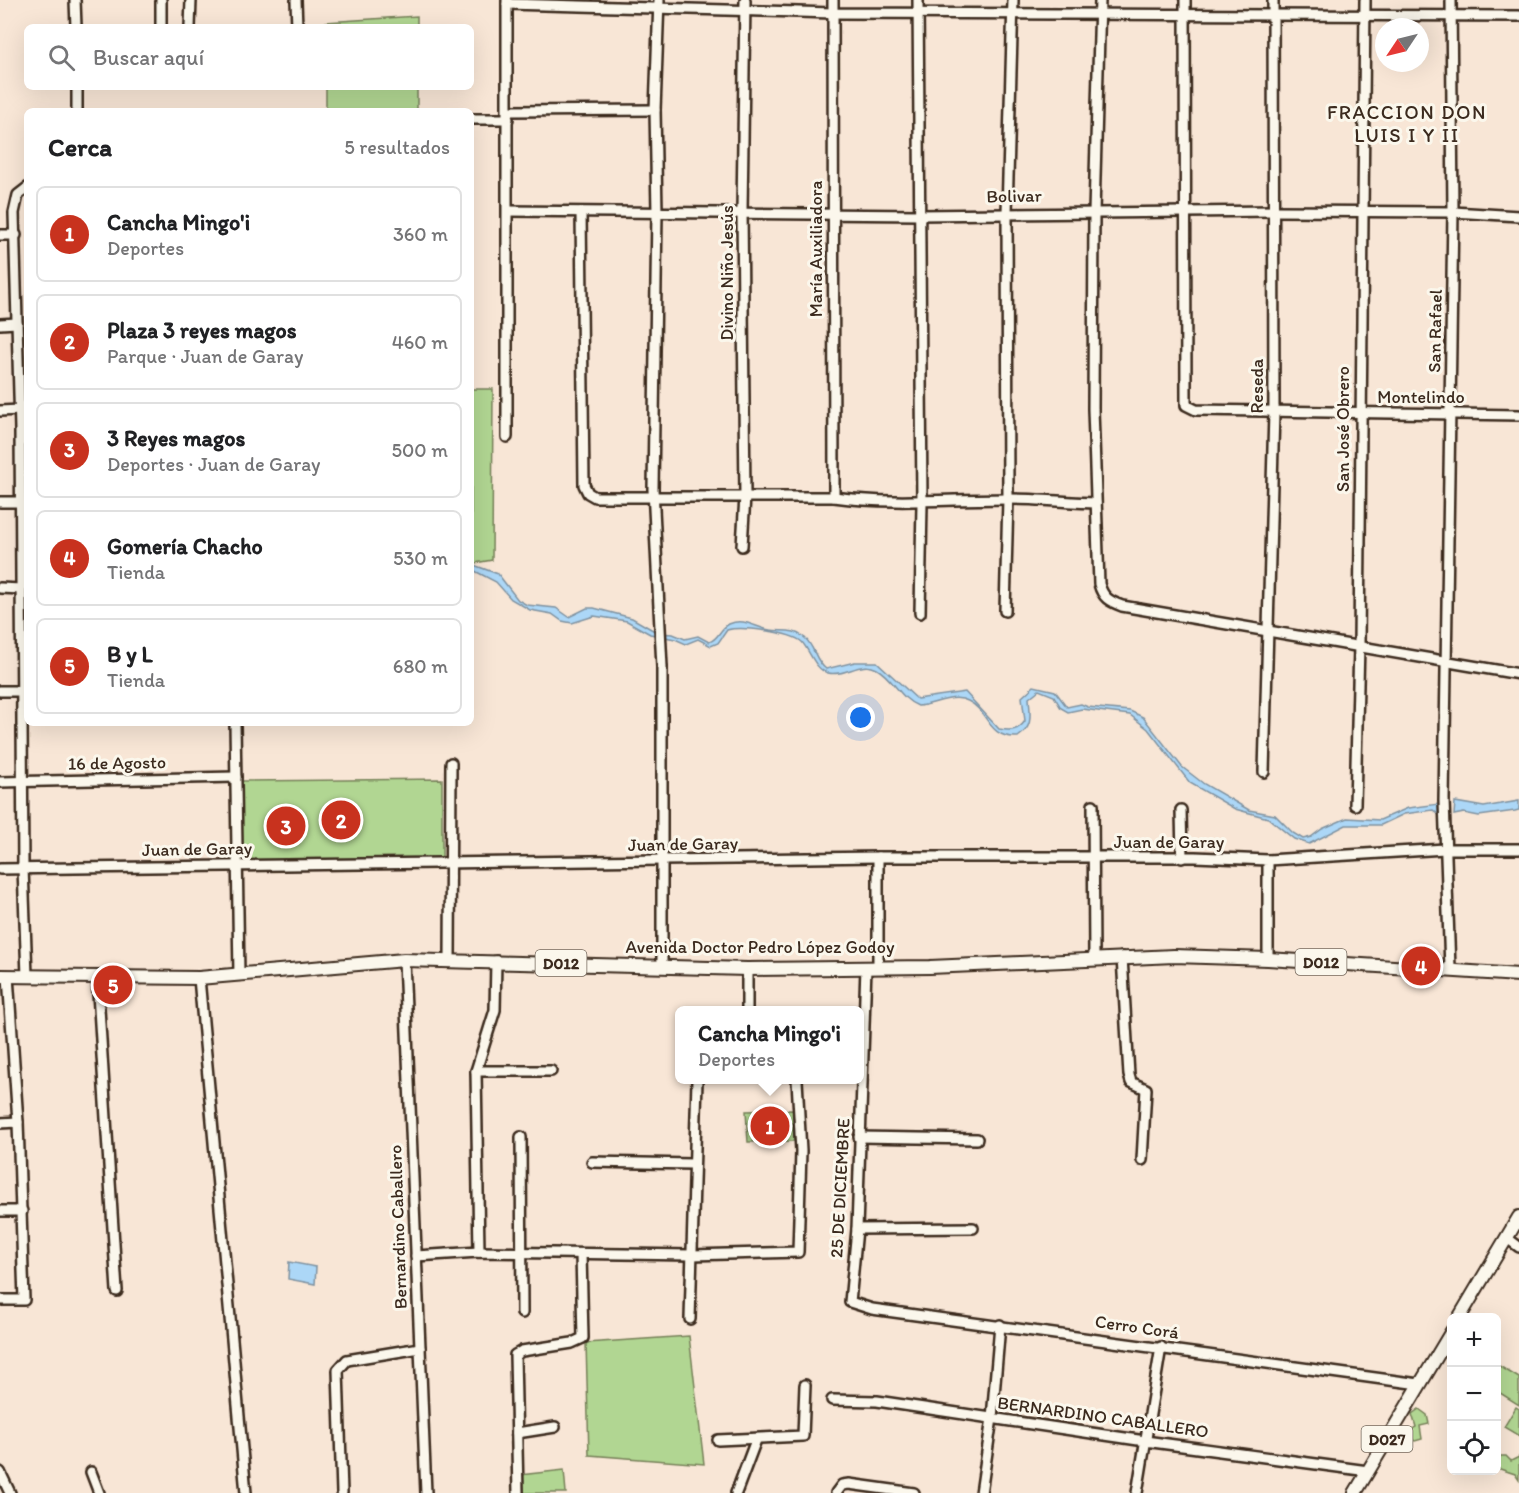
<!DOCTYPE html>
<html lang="es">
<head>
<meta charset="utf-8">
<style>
  body { margin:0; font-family:Itim,sans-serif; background:#f2f2f2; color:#202124 }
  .controls { position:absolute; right:18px; bottom:18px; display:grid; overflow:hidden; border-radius:9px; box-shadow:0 6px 24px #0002 }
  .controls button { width:54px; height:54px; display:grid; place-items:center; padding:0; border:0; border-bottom:2px solid #e0e0e0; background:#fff; color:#202124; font:30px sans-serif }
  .compass { position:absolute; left:1375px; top:18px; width:54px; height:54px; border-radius:50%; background:#fff; box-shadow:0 6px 24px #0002; rotate:235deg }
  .you { position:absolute; left:861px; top:718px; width:21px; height:21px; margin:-15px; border:4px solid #fff; border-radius:50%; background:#1a73e8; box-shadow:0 0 0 9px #1a73e833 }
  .badge { display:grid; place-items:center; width:39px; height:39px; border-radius:50%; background:#c8321e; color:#fff; font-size:20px; font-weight:700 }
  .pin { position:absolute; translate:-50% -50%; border:3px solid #fff; box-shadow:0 2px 6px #0006 }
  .popup { position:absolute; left:675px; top:1006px; width:189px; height:78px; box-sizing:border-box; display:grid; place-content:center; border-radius:9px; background:#fff; filter:drop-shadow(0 2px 4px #0005); font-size:20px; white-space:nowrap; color:#757577 }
  .popup b { font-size:22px; color:#202124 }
  .popup::after { content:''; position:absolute; left:50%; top:100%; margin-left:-12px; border:12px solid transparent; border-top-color:#fff }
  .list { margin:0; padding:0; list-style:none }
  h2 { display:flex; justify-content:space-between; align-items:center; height:78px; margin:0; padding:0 24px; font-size:26px }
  h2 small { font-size:20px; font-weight:400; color:#757577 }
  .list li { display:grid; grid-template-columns:39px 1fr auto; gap:18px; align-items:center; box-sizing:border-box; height:96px; margin:0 12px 12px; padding:0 12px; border:2px solid #e0e0e0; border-radius:9px }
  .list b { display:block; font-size:22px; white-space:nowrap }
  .list p { margin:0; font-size:20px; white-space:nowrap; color:#757577 }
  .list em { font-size:20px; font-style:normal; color:#757577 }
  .icon { flex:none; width:33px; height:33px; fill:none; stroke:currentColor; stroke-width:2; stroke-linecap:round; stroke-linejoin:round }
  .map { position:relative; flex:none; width:1519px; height:1493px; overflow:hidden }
  .search { position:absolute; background:#fff; box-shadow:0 6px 24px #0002; left:24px; top:24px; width:450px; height:66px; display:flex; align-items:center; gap:15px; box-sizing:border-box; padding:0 21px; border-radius:9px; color:#757577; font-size:22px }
  .panel { position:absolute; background:#fff; box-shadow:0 6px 24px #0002; left:24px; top:108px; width:450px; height:618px; border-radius:9px }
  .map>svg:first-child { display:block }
</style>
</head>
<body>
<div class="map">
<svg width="1519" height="1493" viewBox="0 0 1519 1493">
  <rect width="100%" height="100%" fill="#f8e6d6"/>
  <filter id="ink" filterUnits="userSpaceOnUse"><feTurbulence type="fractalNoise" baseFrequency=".0167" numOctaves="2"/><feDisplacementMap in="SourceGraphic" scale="12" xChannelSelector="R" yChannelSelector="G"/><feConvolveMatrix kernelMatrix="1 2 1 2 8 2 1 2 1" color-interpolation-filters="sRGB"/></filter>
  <g filter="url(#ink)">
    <g fill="#b1d692" stroke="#768058" stroke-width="1.5">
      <path d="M417 16V27H326V22Z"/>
      <rect x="326" y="87" width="91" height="24"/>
      <path d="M471 389H493L492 560 475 563 471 560Z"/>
      <path d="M442 779V859L241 861 240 781Z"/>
      <path d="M793 1110 794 1141 748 1142 746 1111Z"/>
      <path d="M689 1336 704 1464 589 1455 586 1343Z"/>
      <path d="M1496 1364 1519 1378V1405L1497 1391Z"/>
      <path d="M1516 1407 1519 1409V1436L1504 1427Z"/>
      <path d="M1419 1409 1427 1415 1429 1424 1420 1426 1422 1439 1415 1441 1411 1439 1409 1431 1416 1427 1412 1414Z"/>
      <path d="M1500 1456H1506L1511 1461 1519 1457V1480L1515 1474 1497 1468Z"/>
      <path d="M564 1470 566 1493H520V1475Z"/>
    </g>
    <g fill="#acd7f7" stroke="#7f92a0" stroke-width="1.5">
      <path d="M471 564 498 574 518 600 527 605 556 608 569 617 587 608H594L632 618 658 633 673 634 685 639 698 636 709 642C719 639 719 629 729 624 745 617 755 628 770 630 784 632 793 628 805 638 815 647 815 661 826 669L855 662H877L917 699 965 692 999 729C1011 731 1018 731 1025 721L1022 697 1034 686 1055 691 1067 707 1081 704 1088 707 1130 711 1143 717 1182 767 1204 784 1249 810 1275 815 1293 833 1303 839 1311 837 1322 829 1347 818 1380 820 1408 808 1439 804V815L1433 810 1404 814 1381 825H1346L1309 844 1294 839 1268 818 1235 809 1190 783 1148 729 1130 715 1082 709 1068 712 1061 708 1054 696 1039 690 1029 698C1030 715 1034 726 1018 737 987 739 989 711 968 701 953 693 934 705 918 706 900 699 893 678 877 669 861 660 845 677 828 673 816 671 810 651 802 642 791 632 742 626 727 630L718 643 711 646 698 639 686 644 675 639 650 634 627 621 594 616 572 623 562 621 552 614 530 610 511 599 496 582 471 569Z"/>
      <path d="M1519 801V810L1515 811 1479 816 1464 813 1454 815 1455 802 1484 807Z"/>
      <path d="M289 1262 316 1267 315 1284 288 1279Z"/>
    </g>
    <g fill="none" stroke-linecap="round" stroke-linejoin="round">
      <defs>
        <g id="minor">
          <path d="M75 0 76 27"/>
          <path d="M296 0 297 27"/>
          <path d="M659 0 655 110 657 212 653 489 662 667V965"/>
          <path d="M833 0 834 497"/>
          <path d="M918 0 922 503 920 613"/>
          <path d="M1100 0 1094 212 1093 409 1099 584C1103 598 1109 601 1122 606L1519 674"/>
          <path d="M1185 0 1186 405 1196 410 1519 415"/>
          <path d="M507 4 833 13 1519 16"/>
          <path d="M161 27V0"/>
          <path d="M190 27 191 0"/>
          <path d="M77 87V111"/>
          <path d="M508 111 655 110"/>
          <path d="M471 119H508"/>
          <path d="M508 211 920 215 1274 211 1453 212 1519 216"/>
          <path d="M581 212 584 485 588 493 595 497H834C895 505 948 499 1008 499 1038 499 1067 502 1096 503"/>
          <path d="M0 235H16"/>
          <path d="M0 324 17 323"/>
          <path d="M0 411 20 410"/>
          <path d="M507 437V0"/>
          <path d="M0 502H19"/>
          <path d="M742 546 745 496 742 211 745 0"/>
          <path d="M0 588 21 589"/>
          <path d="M1005 611 1008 499 1007 212 1013 0"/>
          <path d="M0 691H27"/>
          <path d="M235 723 239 975"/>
          <path d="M1264 772 1274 412 1273 0"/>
          <path d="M0 782 236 777"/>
          <path d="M1093 805 1094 958"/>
          <path d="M1355 805 1359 645 1365 0"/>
          <path d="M1181 810 1182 858"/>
          <path d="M1268 860 1445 849H1519"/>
          <path d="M0 869 878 857H1195L1268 860V959"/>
          <path d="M1122 957 1129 1075 1131 1082 1146 1089 1142 1160"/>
          <path d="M404 960 426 1493"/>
          <path d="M450 960 451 763"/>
          <path d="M866 967 857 1229 850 1302 872 1309 1419 1384"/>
          <path d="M878 967V857"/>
          <path d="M1450 969 1444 801 1453 212 1451 0"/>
          <path d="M27 976 23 868 20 430 14 213 18 195 27 188"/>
          <path d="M97 977 117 1291"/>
          <path d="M199 978 246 1493"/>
          <path d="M747 1010V969"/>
          <path d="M476 1071H551"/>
          <path d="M0 1123 18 1122"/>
          <path d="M521 1137 522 1313"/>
          <path d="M859 1137 977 1139"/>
          <path d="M592 1162 692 1164"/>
          <path d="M0 1211H22"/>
          <path d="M857 1229 973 1228"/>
          <path d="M1507 1238 1519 1247"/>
          <path d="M479 1252 476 1071 495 1010 496 961"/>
          <path d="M416 1256 479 1252 692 1255 798 1252 801 1151 797 1080"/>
          <path d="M0 1300H24L18 1122 8 976"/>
          <path d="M690 1319 697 1080"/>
          <path d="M832 1400 877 1401 1145 1441 1368 1471"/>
          <path d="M517 1433 555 1427"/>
          <path d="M718 1440 803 1436 805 1385"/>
          <path d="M0 1472 10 1493"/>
          <path d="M91 1472 99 1493"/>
          <path d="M342 1493 338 1370 347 1360 420 1348"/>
          <path d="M518 1493 515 1355 522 1351 572 1343 583 1338 581 1254"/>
          <path d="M736 1493 756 1440"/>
          <path d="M836 1493 842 1485 849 1484 914 1493"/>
          <path d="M981 1493 992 1418 1000 1325"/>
          <path d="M1137 1493 1161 1347"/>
        </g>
        <g id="major">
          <path d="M0 976 199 978 404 960 747 969 930 967 1174 956 1268 959 1519 975"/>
          <path d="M1459 1318 1519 1217"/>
          <path d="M1355 1493 1452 1331"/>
        </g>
      </defs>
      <use href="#minor" stroke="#3b2a1e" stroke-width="14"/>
      <use href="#major" stroke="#3b2a1e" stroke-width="16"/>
      <use href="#minor" stroke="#fbf7ec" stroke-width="9"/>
      <use href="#major" stroke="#fbf7ec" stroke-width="12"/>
    </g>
  </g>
  <g text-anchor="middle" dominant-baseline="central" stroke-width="6" stroke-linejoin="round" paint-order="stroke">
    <g fill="#fbf7ec" stroke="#75685c" stroke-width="1.5">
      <rect x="1295.5" y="949" width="51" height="26" rx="4.5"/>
      <rect x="535.5" y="950" width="51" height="26" rx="4.5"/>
      <rect x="1361.5" y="1426" width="51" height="26" rx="4.5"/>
    </g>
    <g font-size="16" font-weight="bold" fill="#3b2a1e">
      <text x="1321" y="962">D012</text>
      <text x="561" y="963">D012</text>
      <text x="1387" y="1439">D027</text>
    </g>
    <g font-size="18" fill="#3b2a1e" stroke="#fbf7ec">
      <text transform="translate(1014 196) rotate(-1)">Bolivar</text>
      <text transform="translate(816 249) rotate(-90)">María Auxiliadora</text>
      <text transform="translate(727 273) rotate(-90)">Divino Niño Jesús</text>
      <text transform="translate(1435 331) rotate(-89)">San Rafael</text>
      <text transform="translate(1257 386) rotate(-90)">Reseda</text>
      <text x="1421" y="397">Montelindo</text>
      <text transform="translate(1343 429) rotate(-90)">San José Obrero</text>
      <text transform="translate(117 763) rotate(-1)">16 de Agosto</text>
      <text x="1169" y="842">Juan de Garay</text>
      <text transform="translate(683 844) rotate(-1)">Juan de Garay</text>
      <text transform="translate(197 849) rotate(-1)">Juan de Garay</text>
      <text x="760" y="947">Avenida Doctor Pedro López Godoy</text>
      <text transform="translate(840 1188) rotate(-87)">25 DE DICIEMBRE</text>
      <text transform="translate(398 1227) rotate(-92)">Bernardino Caballero</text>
      <text transform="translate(1137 1327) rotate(8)">Cerro Corá</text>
      <text transform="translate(1103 1417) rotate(8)">BERNARDINO CABALLERO</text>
    </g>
    <g font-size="20" letter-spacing="1.5" fill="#3b2a1e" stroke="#fbf7ec">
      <text x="1407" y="112">FRACCION DON<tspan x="1407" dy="23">LUIS I Y II</tspan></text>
    </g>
  </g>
</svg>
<div class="controls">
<button>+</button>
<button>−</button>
<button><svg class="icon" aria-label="locate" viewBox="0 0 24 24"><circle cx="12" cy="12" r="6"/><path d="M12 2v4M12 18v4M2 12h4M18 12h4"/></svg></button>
</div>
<svg class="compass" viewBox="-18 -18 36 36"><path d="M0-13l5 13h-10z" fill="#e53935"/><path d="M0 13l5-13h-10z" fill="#757577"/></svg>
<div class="you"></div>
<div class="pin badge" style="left:770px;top:1126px">1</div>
<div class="popup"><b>Cancha Mingo'i</b>Deportes</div>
<div class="pin badge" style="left:341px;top:820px">2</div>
<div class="pin badge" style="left:286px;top:826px">3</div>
<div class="pin badge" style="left:1421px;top:966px">4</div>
<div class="pin badge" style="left:113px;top:985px">5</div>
<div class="search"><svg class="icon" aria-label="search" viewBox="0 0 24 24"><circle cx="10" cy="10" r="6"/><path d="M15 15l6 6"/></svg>Buscar aquí</div>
<section class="panel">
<h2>Cerca<small>5 resultados</small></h2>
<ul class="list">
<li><span class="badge">1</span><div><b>Cancha Mingo'i</b><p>Deportes</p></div><em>360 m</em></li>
<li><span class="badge">2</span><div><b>Plaza 3 reyes magos</b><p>Parque · Juan de Garay</p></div><em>460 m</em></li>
<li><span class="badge">3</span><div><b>3 Reyes magos</b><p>Deportes · Juan de Garay</p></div><em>500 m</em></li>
<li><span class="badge">4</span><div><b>Gomería Chacho</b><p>Tienda</p></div><em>530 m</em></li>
<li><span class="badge">5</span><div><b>B y L</b><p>Tienda</p></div><em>680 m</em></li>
</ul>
</section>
</div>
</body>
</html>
